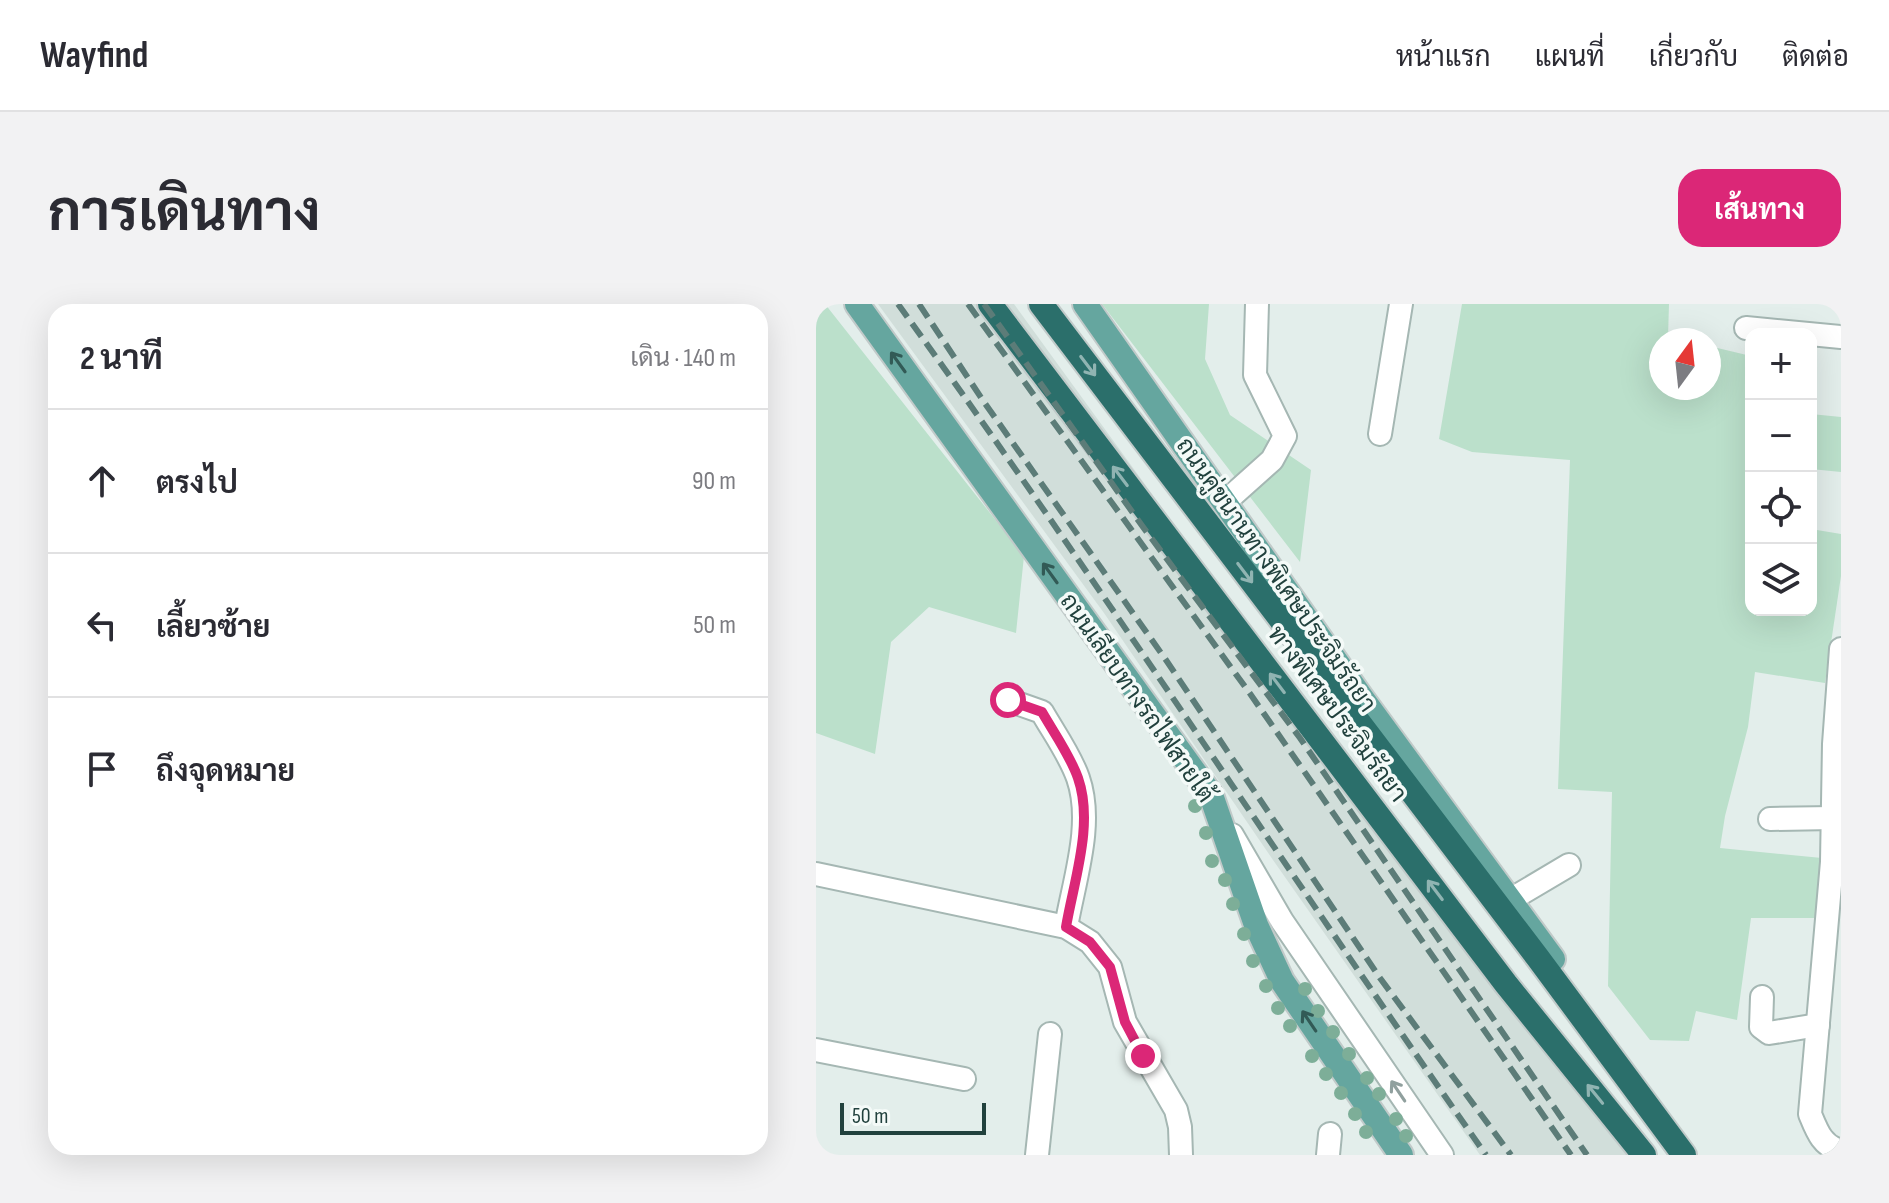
<!DOCTYPE html>
<html lang="th">
<head>
<meta charset="utf-8">
<style>
  body { margin:0; font-family:"Sofia Sans Condensed",Sarabun,sans-serif; background:#f2f2f3; color:#2b2b33 }
  .controls { position:absolute; right:24px; top:24px; display:grid; overflow:hidden; border-radius:16px; box-shadow:0 8px 32px #0002 }
  .controls button { width:72px; height:72px; display:grid; place-items:center; padding:0; border:0; border-bottom:2px solid #e1e1e2; background:#fff; color:#2b2b33; font:40px sans-serif }
  .compass { position:absolute; left:833px; top:24px; width:72px; height:72px; border-radius:50%; background:#fff; box-shadow:0 8px 32px #0002; rotate:15deg }
  .scale { position:absolute; left:24px; bottom:20px; width:146px; box-sizing:border-box; padding-left:8px; border:4px solid #21413d; border-top:0; font-size:22px; line-height:28px; white-space:nowrap; color:#21413d; -webkit-text-stroke:6px #f4faf8; paint-order:stroke }
  .stop { position:absolute; width:24px; height:24px; margin:-18px; border:6px solid #db2777; border-radius:50%; background:#fff }
  .stop.end { background:#db2777; border-color:#fff; box-shadow:0 2px 8px #0008 }
  .list { margin:0; padding:0; list-style:none }
  h2 { display:flex; justify-content:space-between; align-items:center; height:104px; margin:0; padding:0 32px; font-size:34px }
  h2 small { font-size:26px; font-weight:400; color:#7c7c81 }
  .list li { display:grid; grid-template-columns:52px 1fr auto; gap:24px; align-items:center; box-sizing:border-box; height:144px; padding:0 32px; border-top:2px solid #e1e1e2 }
  .list b { display:block; font-size:30px; white-space:nowrap }
  .list em { font-size:26px; font-style:normal; color:#7c7c81 }
  .icon { flex:none; width:44px; height:44px; fill:none; stroke:currentColor; stroke-width:2; stroke-linecap:round; stroke-linejoin:round }
  .map { position:relative; flex:none; width:1025px; height:851px; overflow:hidden; border-radius:24px }
  header { display:flex; align-items:center; gap:48px; box-sizing:border-box; height:112px; padding:0 40px; background:#fff; border-bottom:2px solid #e1e1e2 }
  header strong { font-size:38px }
  nav { display:flex; gap:44px; margin-inline-start:auto; font-size:28px }
  .intro { display:flex; align-items:center; justify-content:space-between; box-sizing:border-box; height:192px; padding:0 48px }
  h1 { margin:0; font-size:56px }
  .button { padding:20px 36px; border-radius:24px; background:#db2777; color:#fff; font-size:28px; font-weight:700 }
  main { display:flex; gap:48px; padding:0 48px }
  aside { flex:1; background:#fff; border-radius:24px; box-shadow:0 8px 32px #0002 }
  .map>svg:first-child { display:block }
</style>
</head>
<body>
<header>
<strong>Wayfind</strong>
<nav><a>หน้าแรก</a><a>แผนที่</a><a>เกี่ยวกับ</a><a>ติดต่อ</a></nav>
</header>
<div class="intro"><h1>การเดินทาง</h1><a class="button">เส้นทาง</a></div>
<main>
<aside>
<h2>2 นาที<small>เดิน · 140 m</small></h2>
<ul class="list">
<li><svg class="icon" aria-label="ahead" viewBox="0 0 24 24"><path d="M12 20V5M6 11l6-6 6 6"/></svg><div><b>ตรงไป</b></div><em>90 m</em></li>
<li><svg class="icon" aria-label="left" viewBox="0 0 24 24"><path d="M17 20v-9H6M10 6l-5 5 5 5"/></svg><div><b>เลี้ยวซ้าย</b></div><em>50 m</em></li>
<li><svg class="icon" aria-label="arrive" viewBox="0 0 24 24"><path d="M6 21V4h12l-3 4 3 4H6"/></svg><div><b>ถึงจุดหมาย</b></div></li>
</ul>
</aside>
<div class="map">
<svg width="1025" height="851" viewBox="0 0 1025 851">
  <rect width="100%" height="100%" fill="#e3eeeb"/>
  <path fill="#d1deda" d="M62 0H198L816 851H664L457 556 288 309Z"/>
  <g fill="#bbe0cb">
    <path d="M0 0H9L208 252 200 329 113 303 75 338 59 450 0 429Z"/>
    <path d="M286 0H393L389 55 414 111 495 166 484 258Z"/>
    <path d="M646 0H853L852 33 865 36H845V84H893V42L935 52V306H995V225L1025 230V272L1009 379 939 368 932 423 909 512 904 544 1006 554 1005 614H935L921 716 880 707 873 737 834 736 792 682 796 488 742 485 754 156 656 148 623 135Z"/>
    <path d="M995 110 1025 113V168L995 165Z"/>
  </g>
  <g fill="none" stroke-linecap="round" stroke-linejoin="round">
    <defs>
      <g id="minor">
        <path d="M930 24 1025 33"/>
        <path d="M564 130 585 0"/>
        <path d="M409 198 456 156 469 132 439 71 441 0"/>
        <path d="M1025 345 1018 440 1016 558 994 810C1001 827 1006 842 1025 847"/>
        <path d="M192 396 226 408C238 429 254 451 262 474 278 520 258 576 250 623"/>
        <path d="M954 515 1018 514"/>
        <path d="M416 531 466 617 626 851"/>
        <path d="M0 570 250 623 274 638 294 663 309 718 360 806 364 823 365 851"/>
        <path d="M694 596 753 561"/>
        <path d="M946 693 945 723 953 729 1002 721"/>
        <path d="M0 746 148 775"/>
        <path d="M221 851 234 730"/>
        <path d="M512 851 514 830"/>
      </g>
      <g id="major">
        <path d="M41 0 395 491 440 621 466 677 585 851"/>
        <path d="M269 0 545 393 737 655"/>
      </g>
      <g id="highway">
        <path d="M174 0 690 680 828 851"/>
        <path d="M225 0 722 654 868 851"/>
      </g>
    </defs>
    <use href="#minor" stroke="#a5b7b3" stroke-width="26"/>
    <use href="#major" stroke="#c1cac9" stroke-width="28"/>
    <use href="#highway" stroke="#c1cac9" stroke-width="28"/>
    <use href="#minor" stroke="#fff" stroke-width="22"/>
    <use href="#major" stroke="#65a69f" stroke-width="24"/>
    <use href="#highway" stroke="#2b6f6b" stroke-width="24"/>
    <g stroke="#5c7c78" stroke-width="6" stroke-dasharray="16 8" stroke-linecap="butt">
      <path d="M82 0C284 279 472 569 670 851"/>
      <path d="M103 0 168 98 350 356 564 674 695 851"/>
      <path d="M152 0 435 391 755 851"/>
      <path d="M168 0 327 223 484 434 771 851"/>
    </g>
  </g>
  <g fill="#7dae98">
    <circle cx="379" cy="502" r="7"/>
    <circle cx="390" cy="529" r="7"/>
    <circle cx="396" cy="557" r="7"/>
    <circle cx="409" cy="576" r="7"/>
    <circle cx="417" cy="600" r="7"/>
    <circle cx="428" cy="630" r="7"/>
    <circle cx="437" cy="657" r="7"/>
    <circle cx="450" cy="682" r="7"/>
    <circle cx="489" cy="685" r="7"/>
    <circle cx="462" cy="704" r="7"/>
    <circle cx="502" cy="707" r="7"/>
    <circle cx="474" cy="722" r="7"/>
    <circle cx="517" cy="728" r="7"/>
    <circle cx="533" cy="750" r="7"/>
    <circle cx="496" cy="752" r="7"/>
    <circle cx="510" cy="770" r="7"/>
    <circle cx="551" cy="774" r="7"/>
    <circle cx="525" cy="789" r="7"/>
    <circle cx="563" cy="790" r="7"/>
    <circle cx="539" cy="810" r="7"/>
    <circle cx="580" cy="815" r="7"/>
    <circle cx="550" cy="828" r="7"/>
    <circle cx="590" cy="832" r="7"/>
  </g>
  <defs><path id="oneway-shaft" d="M-6 0H5M1.5-3L5.5 0L1.5 3" fill="none" stroke-width="1.6" stroke-linecap="round" stroke-linejoin="round" transform="scale(2)"/></defs>
  <g stroke="#325a56">
    <use href="#oneway-shaft" transform="translate(82 58) rotate(-126)"/>
    <use href="#oneway-shaft" transform="translate(234 269) rotate(-126)"/>
    <use href="#oneway-shaft" transform="translate(493 717) rotate(-124)"/>
  </g>
  <g stroke="#90b4b2">
    <use href="#oneway-shaft" transform="translate(272 62) rotate(53)"/>
    <use href="#oneway-shaft" transform="translate(304 172) rotate(-127)"/>
    <use href="#oneway-shaft" transform="translate(429 269) rotate(53)"/>
    <use href="#oneway-shaft" transform="translate(461 379) rotate(-127)"/>
    <use href="#oneway-shaft" transform="translate(619 586) rotate(-127)"/>
    <use href="#oneway-shaft" transform="translate(779 790) rotate(-129)"/>
  </g>
  <use stroke="#90a09e" href="#oneway-shaft" transform="translate(582 787) rotate(-124)"/>
  <g fill="none" stroke-linecap="round" stroke-linejoin="round">
    <path stroke="#db2777" stroke-width="10" d="M192 396 226 408C238 429 254 451 262 474 278 520 258 576 250 623L274 638 294 663 309 718 327 752"/>
  </g>
  <g text-anchor="middle" dominant-baseline="central" stroke-width="7" stroke-linejoin="round" paint-order="stroke">
    <g font-size="24" fill="#21413d" stroke="#f4faf8">
      <text transform="translate(460 271) rotate(55)">ถนนคู่ขนานทางพิเศษประจิมรัถยา</text>
      <text transform="translate(321 394) rotate(55)">ถนนเลียบทางรถไฟสายใต้</text>
      <text transform="translate(521 410) rotate(53)">ทางพิเศษประจิมรัถยา</text>
    </g>
  </g>
</svg>
<div class="controls">
<button>+</button>
<button>−</button>
<button><svg class="icon" aria-label="locate" viewBox="0 0 24 24"><circle cx="12" cy="12" r="6"/><path d="M12 2v4M12 18v4M2 12h4M18 12h4"/></svg></button>
<button><svg class="icon" aria-label="layers" viewBox="0 0 24 24"><path d="M12 4l9 5-9 5-9-5zM3 14l9 5 9-5"/></svg></button>
</div>
<svg class="compass" viewBox="-18 -18 36 36"><path d="M0-13l5 13h-10z" fill="#e53935"/><path d="M0 13l5-13h-10z" fill="#7c7c81"/></svg>
<div class="scale">50 m</div>
<div class="stop" style="left:192px;top:396px"></div>
<div class="stop end" style="left:327px;top:752px"></div>
</div>
</main>
</body>
</html>
